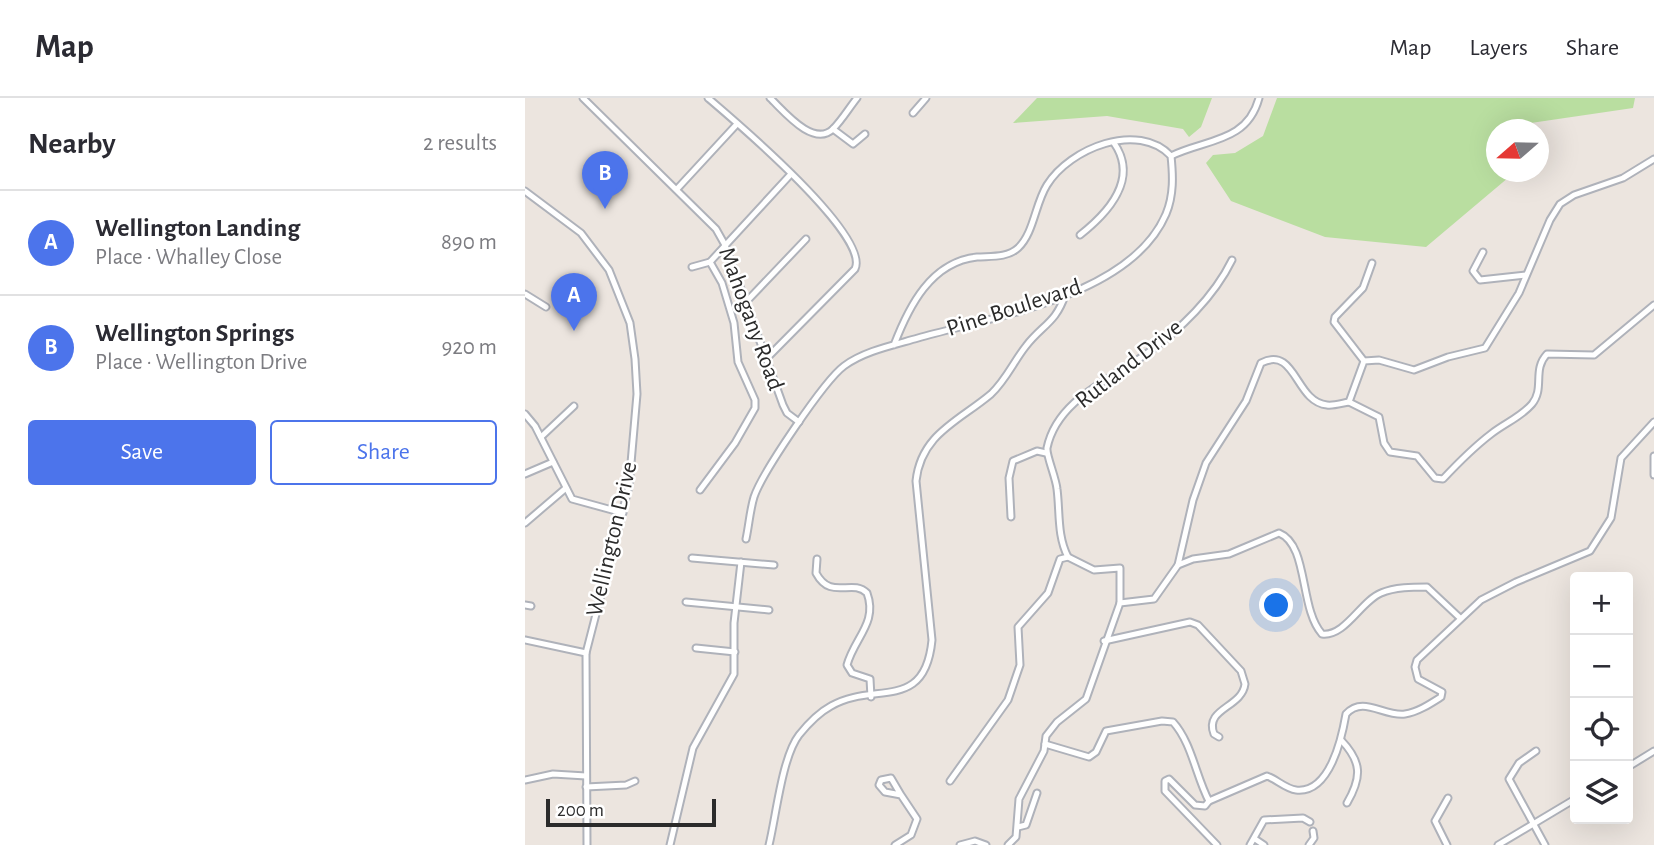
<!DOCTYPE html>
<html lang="en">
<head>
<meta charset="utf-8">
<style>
  body { margin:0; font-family:"Alegreya Sans",sans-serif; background:#f7f7f7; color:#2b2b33 }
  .controls { position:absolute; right:21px; bottom:21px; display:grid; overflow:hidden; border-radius:7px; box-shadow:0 7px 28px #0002 }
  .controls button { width:63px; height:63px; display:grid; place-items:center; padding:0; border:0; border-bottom:2px solid #e1e1e2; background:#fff; color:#2b2b33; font:35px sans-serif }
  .compass { position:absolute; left:961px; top:21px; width:63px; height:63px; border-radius:50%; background:#fff; box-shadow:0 7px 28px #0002; rotate:250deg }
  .scale { position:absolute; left:21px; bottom:18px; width:170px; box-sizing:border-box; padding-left:7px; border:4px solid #2b2b2b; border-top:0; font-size:19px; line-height:24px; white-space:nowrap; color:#2b2b2b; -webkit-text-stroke:5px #fff; paint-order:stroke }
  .you { position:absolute; left:752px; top:508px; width:24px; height:24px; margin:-18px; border:5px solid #fff; border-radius:50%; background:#1a73e8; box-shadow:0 0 0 10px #1a73e833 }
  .badge { display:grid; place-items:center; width:46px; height:46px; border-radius:50%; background:#4c74eb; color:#fff; font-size:23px; font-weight:700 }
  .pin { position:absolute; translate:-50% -58px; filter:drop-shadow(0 2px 4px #0008) }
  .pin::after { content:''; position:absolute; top:37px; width:24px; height:21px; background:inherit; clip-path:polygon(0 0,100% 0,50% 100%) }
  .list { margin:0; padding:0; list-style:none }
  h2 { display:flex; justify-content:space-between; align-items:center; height:91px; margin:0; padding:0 28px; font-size:30px }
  h2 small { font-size:23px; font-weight:400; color:#7c7c81 }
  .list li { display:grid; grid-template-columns:46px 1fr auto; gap:21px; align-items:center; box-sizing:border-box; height:105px; padding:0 28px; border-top:2px solid #e1e1e2 }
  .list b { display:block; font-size:26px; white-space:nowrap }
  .list p { margin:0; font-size:23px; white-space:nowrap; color:#7c7c81 }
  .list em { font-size:23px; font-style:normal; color:#7c7c81 }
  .actions { display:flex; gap:14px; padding:21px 28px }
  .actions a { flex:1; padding:16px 0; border:2px solid #4c74eb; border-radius:7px; text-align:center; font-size:24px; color:#4c74eb }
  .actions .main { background:#4c74eb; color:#fff }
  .icon { flex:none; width:38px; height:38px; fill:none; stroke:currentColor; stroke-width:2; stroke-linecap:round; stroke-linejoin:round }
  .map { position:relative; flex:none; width:1129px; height:747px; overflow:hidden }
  header { display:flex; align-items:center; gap:42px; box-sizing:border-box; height:98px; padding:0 35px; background:#fff; border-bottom:2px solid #e1e1e2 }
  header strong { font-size:33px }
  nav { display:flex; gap:38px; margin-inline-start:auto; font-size:24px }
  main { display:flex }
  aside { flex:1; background:#fff }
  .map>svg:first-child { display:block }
</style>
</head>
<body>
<header>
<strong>Map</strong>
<nav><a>Map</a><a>Layers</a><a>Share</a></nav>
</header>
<main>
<aside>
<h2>Nearby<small>2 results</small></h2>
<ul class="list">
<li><span class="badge">A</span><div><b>Wellington Landing</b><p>Place · Whalley Close</p></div><em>890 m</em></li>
<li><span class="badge">B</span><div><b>Wellington Springs</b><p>Place · Wellington Drive</p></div><em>920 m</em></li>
</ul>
<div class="actions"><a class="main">Save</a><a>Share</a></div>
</aside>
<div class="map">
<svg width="1129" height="747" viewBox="0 0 1129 747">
  <rect width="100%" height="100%" fill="#ece5df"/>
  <g fill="#b9dea0">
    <path d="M512 0H687L676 29 664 39 658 31 582 18 488 25Z"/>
    <path d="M752 0H1110L1108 10 999 26 998 31 972 32V74H990L901 149 800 139 706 103 681 65 688 57 710 55 738 38Z"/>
  </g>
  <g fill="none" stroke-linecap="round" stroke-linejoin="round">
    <defs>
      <g id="street">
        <path d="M58 0 191 131 200 147 258 307 262 315 274 324"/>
        <path d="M183 0C210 23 346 138 330 171L241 261"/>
        <path d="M245 0C258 12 288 50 308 31 317 22 324 10 332 0"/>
        <path d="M388 15 401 0"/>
        <path d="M308 31 328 46 340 36"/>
        <path d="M646 58C680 41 722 45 734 0"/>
        <path d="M152 91 212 26"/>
        <path d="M0 93 56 135 84 172 105 225 110 261 112 296 104 388 61 555 62 747"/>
        <path d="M555 137C583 115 614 81 589 45"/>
        <path d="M958 154 948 173 955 182 1001 177"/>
        <path d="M167 169 185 164 266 76"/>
        <path d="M0 196 21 209"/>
        <path d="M221 204 281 141"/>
        <path d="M839 263 809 224 810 219 838 190 847 165"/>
        <path d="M824 304 854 319 859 345 865 354 892 358 910 380 918 381C933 365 949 349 966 336 980 325 996 319 1007 306 1020 290 1007 272 1022 256L1069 257 1129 207"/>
        <path d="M0 316 10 328 47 401 98 415"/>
        <path d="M16 339 49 308"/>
        <path d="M1129 358V377"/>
        <path d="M0 376 28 364"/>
        <path d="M175 392 210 345 230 310V302L213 264 209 225 197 185 185 164"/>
        <path d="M486 419 484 380 488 363 512 353 521 355"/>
        <path d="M0 425 41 390"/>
        <path d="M221 441C224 427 225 412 229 399 237 375 299 283 319 268 339 253 369 247 393 240 470 218 606 198 641 116 649 97 648 77 646 58 613 23 545 50 522 87 510 106 509 135 493 150 482 160 466 158 452 159 406 164 384 208 369 247"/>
        <path d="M543 459C532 438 535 414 532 391 531 380 521 357 522 350 532 301 587 281 621 256 655 232 689 199 707 162"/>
        <path d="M167 460 249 467"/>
        <path d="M292 461 291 475C306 503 327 480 342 495 353 525 329 540 322 567L327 575 345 581 346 599"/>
        <path d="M653 467 668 461 704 456 754 435C784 447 774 510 797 536 820 539 836 503 856 495 870 489 888 489 902 489L935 520"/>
        <path d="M161 504 244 512"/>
        <path d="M0 507 6 508"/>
        <path d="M0 542 61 555"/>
        <path d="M579 543 665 524 673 527 716 573 720 586C717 610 679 610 689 636L694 639"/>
        <path d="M171 550 210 554"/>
        <path d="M816 642C837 664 837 679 822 705"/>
        <path d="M520 646 564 659 571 654 581 633 637 623 648 624C667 645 671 679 684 703L680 708 670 707 644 681 640 683V693L692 747"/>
        <path d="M1011 653 994 665 984 681 1020 747"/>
        <path d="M1103 669 1129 653"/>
        <path d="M0 682 28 676 61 678"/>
        <path d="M425 683 483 602 495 567 493 529 523 495 535 461 543 459 569 472 595 470V505"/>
        <path d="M61 689 101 687 110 683"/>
        <path d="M684 703 742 678C751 681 761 691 771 692 805 696 817 639 821 616 838 597 859 619 880 616 893 614 905 606 916 599L917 594 893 581 890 569 892 562 956 502 991 484 1065 453 1086 420 1096 360 1129 324"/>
        <path d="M493 729 501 727 512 695"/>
        <path d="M730 741 739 747"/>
        <path d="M145 747 168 650 209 576V525L216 464"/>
        <path d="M244 747C251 719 257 659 274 637 282 627 295 614 306 608 349 583 400 615 407 542L391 383C396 336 434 323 466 296 481 282 489 263 501 248 517 227 531 225 540 197"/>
        <path d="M370 747 386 737 392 721 376 697 360 694 354 687 356 682 366 680 376 697"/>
        <path d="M435 747 450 743 461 747"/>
        <path d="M483 747 491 739 494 701 519 653 521 638 532 624 561 601 595 505 629 501 653 467 668 402 681 365 721 303 736 265C771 247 770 304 802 307 809 308 817 305 824 304L839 263 854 262 889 272 923 259 960 250 994 195 1025 122 1035 106 1049 97 1098 80 1129 61"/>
        <path d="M725 747 739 722 778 720 785 724"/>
        <path d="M784 747 789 740 788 733"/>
        <path d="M922 747 910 723 923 700"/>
        <path d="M973 747 1050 701"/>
      </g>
    </defs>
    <use href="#street" stroke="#afb2ba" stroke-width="9"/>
    <use href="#street" stroke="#fff" stroke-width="5"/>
  </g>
  <g text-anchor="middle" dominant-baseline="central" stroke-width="5" stroke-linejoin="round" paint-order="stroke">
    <g font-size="24" fill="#2b2b2b" stroke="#fff">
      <text transform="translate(489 210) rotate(-18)">Pine Boulevard</text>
      <text transform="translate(226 221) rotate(70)">Mahogany Road</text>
      <text transform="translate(604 266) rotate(-38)">Rutland Drive</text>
      <text transform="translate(87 441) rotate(-77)">Wellington Drive</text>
    </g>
  </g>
</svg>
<div class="controls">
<button>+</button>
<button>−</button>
<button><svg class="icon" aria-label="locate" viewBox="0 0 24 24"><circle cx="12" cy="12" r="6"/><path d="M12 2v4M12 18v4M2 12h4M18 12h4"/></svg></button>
<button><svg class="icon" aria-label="layers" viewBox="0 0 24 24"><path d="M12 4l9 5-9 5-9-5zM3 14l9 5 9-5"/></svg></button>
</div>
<svg class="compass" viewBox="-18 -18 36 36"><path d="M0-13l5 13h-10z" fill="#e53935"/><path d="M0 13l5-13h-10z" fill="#7c7c81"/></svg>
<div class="scale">200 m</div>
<div class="you"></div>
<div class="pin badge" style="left:49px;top:233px">A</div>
<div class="pin badge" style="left:80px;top:111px">B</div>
</div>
</main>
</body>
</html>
